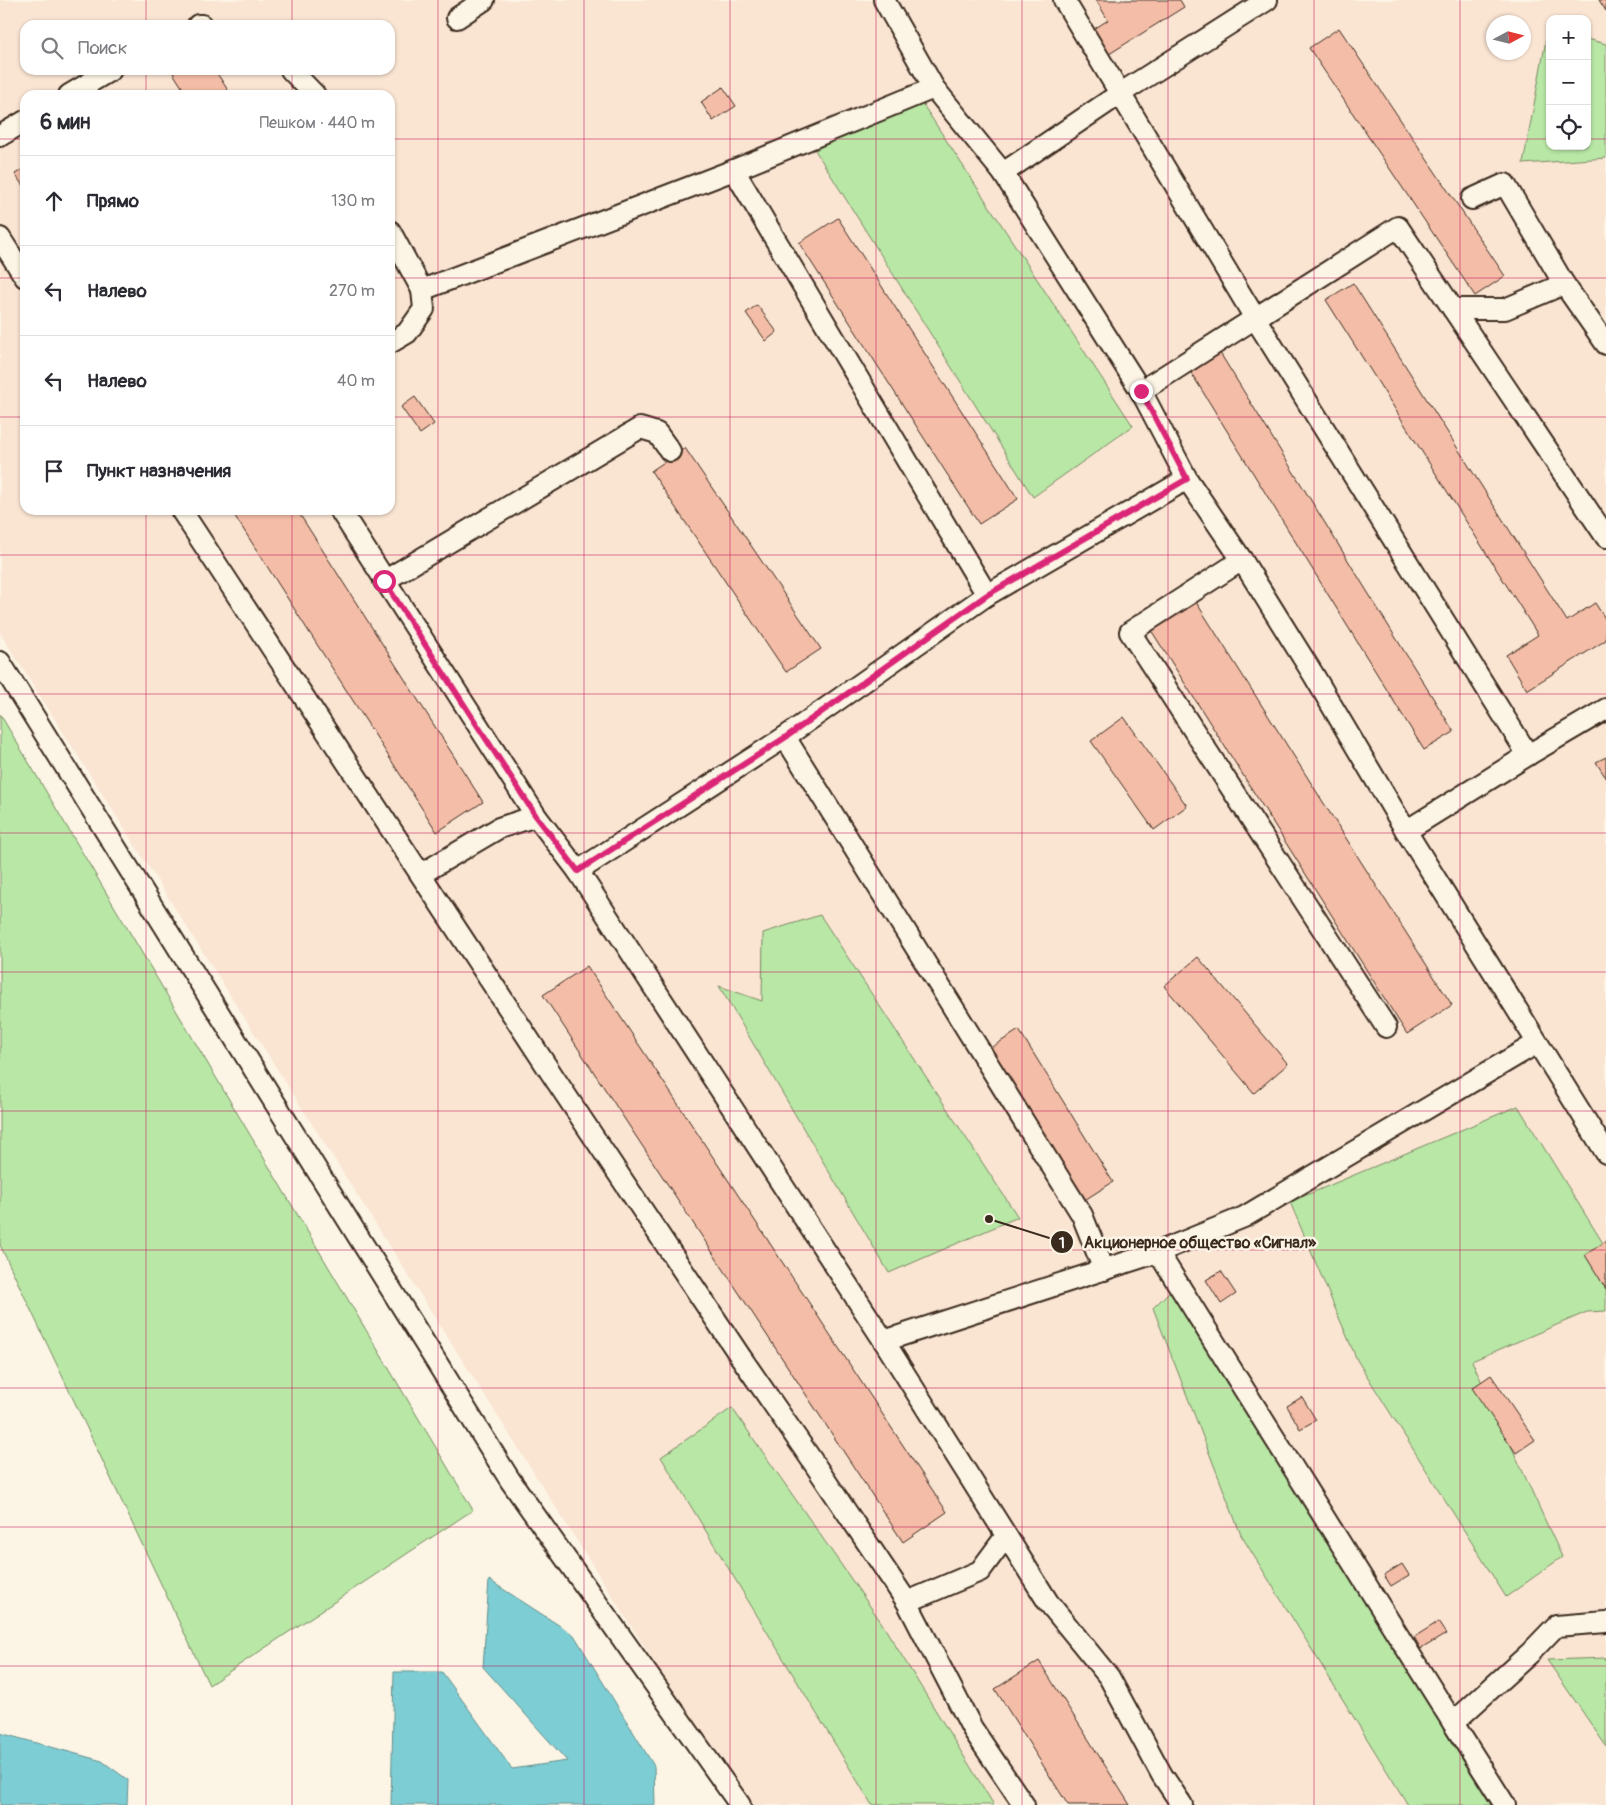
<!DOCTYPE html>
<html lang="ru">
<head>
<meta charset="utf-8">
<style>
  body { margin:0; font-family:Pangolin,sans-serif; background:#f7f7f7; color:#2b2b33 }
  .controls { position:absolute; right:15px; top:15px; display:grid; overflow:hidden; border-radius:10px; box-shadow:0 1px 4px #0004 }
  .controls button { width:45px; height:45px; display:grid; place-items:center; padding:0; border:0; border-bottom:1px solid #e1e1e2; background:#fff; color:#2b2b33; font:25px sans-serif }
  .compass { position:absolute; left:1486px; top:15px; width:45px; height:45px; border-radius:50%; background:#fff; box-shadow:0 1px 4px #0004; rotate:83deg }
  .stop { position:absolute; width:15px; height:15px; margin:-11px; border:4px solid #db2777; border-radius:50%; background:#fff }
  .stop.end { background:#db2777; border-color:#fff; box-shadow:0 1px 5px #0008 }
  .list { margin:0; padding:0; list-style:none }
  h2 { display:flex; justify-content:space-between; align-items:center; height:65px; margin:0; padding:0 20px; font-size:21px }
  h2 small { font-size:16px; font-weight:400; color:#7c7c81 }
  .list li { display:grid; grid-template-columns:32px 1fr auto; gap:15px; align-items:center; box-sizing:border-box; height:90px; padding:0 20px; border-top:1px solid #e1e1e2 }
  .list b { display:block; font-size:19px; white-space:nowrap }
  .list em { font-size:16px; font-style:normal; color:#7c7c81 }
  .icon { flex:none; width:28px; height:28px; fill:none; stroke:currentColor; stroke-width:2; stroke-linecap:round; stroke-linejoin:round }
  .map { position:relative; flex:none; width:1606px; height:1805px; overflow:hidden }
  .search { position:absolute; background:#fff; box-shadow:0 1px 4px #0004; left:20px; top:20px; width:375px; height:55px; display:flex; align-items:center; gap:12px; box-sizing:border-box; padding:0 18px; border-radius:15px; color:#7c7c81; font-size:19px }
  .panel { position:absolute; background:#fff; box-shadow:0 1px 4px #0004; left:20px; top:90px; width:375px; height:425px; border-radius:15px }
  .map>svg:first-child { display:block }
</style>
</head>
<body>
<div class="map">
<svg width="1606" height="1805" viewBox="0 0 1606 1805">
  <rect width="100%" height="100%" fill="#fcf5e5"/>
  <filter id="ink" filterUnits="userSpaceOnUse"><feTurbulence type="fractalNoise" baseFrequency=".02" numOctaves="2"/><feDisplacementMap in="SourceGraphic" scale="10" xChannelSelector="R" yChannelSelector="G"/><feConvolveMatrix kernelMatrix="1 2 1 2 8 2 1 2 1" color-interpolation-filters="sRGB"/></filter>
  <g filter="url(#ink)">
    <path fill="#fae4d2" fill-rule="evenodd" d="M0 0H1606V1805H745L0 633ZM1550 19H1587V146H1550ZM1494 22H1524V52H1494ZM25 25H390V70H25ZM25 95H390V510H25Z"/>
    <g fill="#b8e7a6" stroke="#7a8862">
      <path d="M1548 29H1550V146H1587V39L1606 44V158L1523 164Z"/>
      <path d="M918 97 1133 426 1033 497 815 150Z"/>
      <path d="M0 714 473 1510 209 1685 0 1245Z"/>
      <path d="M820 915 1018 1217 889 1273 719 986 762 1001 763 933Z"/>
      <path d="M1518 1106 1606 1248V1311L1587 1312 1472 1361 1562 1557 1506 1597 1357 1360 1290 1202Z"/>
      <path d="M1170 1291 1491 1805H1408L1241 1535 1153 1308Z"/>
      <path d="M732 1408 881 1622 994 1805H872L661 1457Z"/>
      <path d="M1606 1658V1746L1547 1660Z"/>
    </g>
    <g fill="#7dced4" stroke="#638c8b">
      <path d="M489 1580 574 1635 654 1766 655 1805H391L394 1672H442L512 1769 567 1761 483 1667Z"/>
      <path d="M0 1733 102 1761 128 1780 127 1805H0Z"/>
    </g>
    <g fill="#f4bda7" stroke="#3b2a1e">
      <path d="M1096 0H1180L1184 7 1106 56 1091 31 1108 20Z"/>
      <path d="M1599 0H1606V11Z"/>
      <path d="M1339 28 1505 276 1475 296 1309 48Z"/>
      <path d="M178 70H215L231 95H187L173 73Z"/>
      <path d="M723 87 736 106 713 121 701 102Z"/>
      <path d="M25 168V189L15 174Z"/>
      <path d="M838 218 1018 499 979 524 799 243Z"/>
      <path d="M1353 283 1567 621 1595 603 1606 620V640L1527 690 1506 655 1538 635 1326 300Z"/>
      <path d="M757 305 777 332 766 341 746 313Z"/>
      <path d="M1220 353 1454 732 1424 750 1190 371Z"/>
      <path d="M415 397 434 424 420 434 401 407Z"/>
      <path d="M685 448 821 649 786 672 651 471Z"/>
      <path d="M231 510H297L483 802 437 832Z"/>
      <path d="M1196 602 1452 1005 1407 1034 1151 630Z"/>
      <path d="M1124 717 1187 806 1154 830 1091 741Z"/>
      <path d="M1606 757V778L1596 762Z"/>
      <path d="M1198 957 1288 1064 1254 1093 1164 986Z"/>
      <path d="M587 966 947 1512 903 1542 543 995Z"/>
      <path d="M1019 1030 1113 1182 1083 1201 989 1049Z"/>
      <path d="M1606 1241V1289L1585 1255Z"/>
      <path d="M1221 1271 1236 1294 1221 1304 1206 1280Z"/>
      <path d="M1491 1375 1535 1440 1516 1453 1472 1388Z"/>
      <path d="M1302 1397 1316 1420 1300 1429 1287 1406Z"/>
      <path d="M1402 1564 1409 1575 1391 1586 1384 1575Z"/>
      <path d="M1438 1622 1446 1634 1421 1649 1414 1637Z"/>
      <path d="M1039 1661 1130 1805H1068L995 1689Z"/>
    </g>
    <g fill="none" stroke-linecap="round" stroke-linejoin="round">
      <defs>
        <g id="minor">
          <path d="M884 0 934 88 1003 173 1141 391 1187 479 1242 560 1313 674 1406 831 1606 1153"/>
          <path d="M1064 0 1255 318 1528 755"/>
          <path d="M457 18 484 0"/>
          <path d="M198 25H202"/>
          <path d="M291 70 315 95"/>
          <path d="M69 95 111 70"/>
          <path d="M0 136 25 121"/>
          <path d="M734 170 934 88"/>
          <path d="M1003 173 1121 93 1267 0"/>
          <path d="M1472 199 1505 184 1564 284 1606 344"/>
          <path d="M390 231 422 290 734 170 987 595"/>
          <path d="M0 238 25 277"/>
          <path d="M1453 309H1505L1564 284"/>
          <path d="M390 343 407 333 424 309 422 290"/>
          <path d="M1141 391 1398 227 1606 537"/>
          <path d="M181 510 555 1079 740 1356 809 1456 907 1602 972 1728 1024 1805"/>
          <path d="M340 510 536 816 578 871 884 1341 1048 1602 1109 1677 1162 1775 1182 1805"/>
          <path d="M1242 560 1130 632 1386 1027"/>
          <path d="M384 581 640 428 657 433 670 451"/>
          <path d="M0 662 510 1480 740 1805"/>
          <path d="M785 737 1082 1215 1104 1270"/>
          <path d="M1406 831 1528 755 1606 709"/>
          <path d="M578 871 785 737 987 595 1187 479"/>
          <path d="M421 874 499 828 536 816"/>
          <path d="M1158 1252 1453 1723"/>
          <path d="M884 1341 1158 1252 1244 1217 1537 1043"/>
          <path d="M907 1602 980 1571 1006 1536"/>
          <path d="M1505 1805 1453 1723 1530 1653 1556 1626 1606 1622"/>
        </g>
      </defs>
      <use href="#minor" stroke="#3b2a1e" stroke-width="24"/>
      <use href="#minor" stroke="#fcf5e5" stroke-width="20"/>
    </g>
  </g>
  <g fill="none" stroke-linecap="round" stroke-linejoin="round" filter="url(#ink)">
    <path stroke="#db2777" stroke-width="6" d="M384 581 536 816 578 871 786 737 987 595 1187 479 1141 391"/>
  </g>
  <path fill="none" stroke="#c2185b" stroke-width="1" stroke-opacity="0.55" d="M146 0V25M292 0V25M438 0V1805M584 0V1805M730 0V1805M876 0V1805M1022 0V1805M1168 0V1805M1314 0V1805M1460 0V1805M146 70V95M292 70V95M0 139H25M390 139H1550M1587 139H1606M0 278H25M390 278H1606M0 417H25M390 417H1606M146 510V1805M292 510V1805M0 555H1606M0 694H1606M0 833H1606M0 972H1606M0 1111H1606M0 1250H1606M0 1388H1606M0 1527H1606M0 1666H1606"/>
  <path fill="none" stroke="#3b2a1e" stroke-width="2" d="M989 1219L1062 1242"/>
  <g fill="#3b2a1e" stroke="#fcf5e5" stroke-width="2">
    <circle cx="989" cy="1219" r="5"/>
    <circle cx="1062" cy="1242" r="12"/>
  </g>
  <g font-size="15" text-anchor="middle" font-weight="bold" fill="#fff">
    <text x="1062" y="1248">1</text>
  </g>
  <g font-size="16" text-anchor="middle" font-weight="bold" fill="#3b2a1e" stroke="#fcf5e5" stroke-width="5" stroke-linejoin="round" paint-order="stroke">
    <text x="1200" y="1248">Акционерное общество «Сигнал»</text>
  </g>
</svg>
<div class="controls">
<button>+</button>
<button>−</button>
<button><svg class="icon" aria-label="locate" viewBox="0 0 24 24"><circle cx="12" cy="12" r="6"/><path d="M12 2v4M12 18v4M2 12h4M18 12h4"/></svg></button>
</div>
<svg class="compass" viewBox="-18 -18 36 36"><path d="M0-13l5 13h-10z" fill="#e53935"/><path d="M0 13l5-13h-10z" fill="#7c7c81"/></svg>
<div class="stop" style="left:384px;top:581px"></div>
<div class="stop end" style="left:1141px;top:391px"></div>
<div class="search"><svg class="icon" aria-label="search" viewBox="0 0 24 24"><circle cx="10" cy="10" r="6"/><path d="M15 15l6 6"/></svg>Поиск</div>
<section class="panel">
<h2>6 мин<small>Пешком · 440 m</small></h2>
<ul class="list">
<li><svg class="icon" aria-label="ahead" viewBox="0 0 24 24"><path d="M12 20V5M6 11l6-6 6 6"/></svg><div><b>Прямо</b></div><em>130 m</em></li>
<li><svg class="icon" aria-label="left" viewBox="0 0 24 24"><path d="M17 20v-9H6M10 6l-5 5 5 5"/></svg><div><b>Налево</b></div><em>270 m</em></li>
<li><svg class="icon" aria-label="left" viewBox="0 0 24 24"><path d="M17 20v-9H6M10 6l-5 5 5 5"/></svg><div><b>Налево</b></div><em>40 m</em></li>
<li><svg class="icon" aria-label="arrive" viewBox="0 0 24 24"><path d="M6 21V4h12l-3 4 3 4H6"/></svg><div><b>Пункт назначения</b></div></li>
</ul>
</section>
</div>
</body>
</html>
